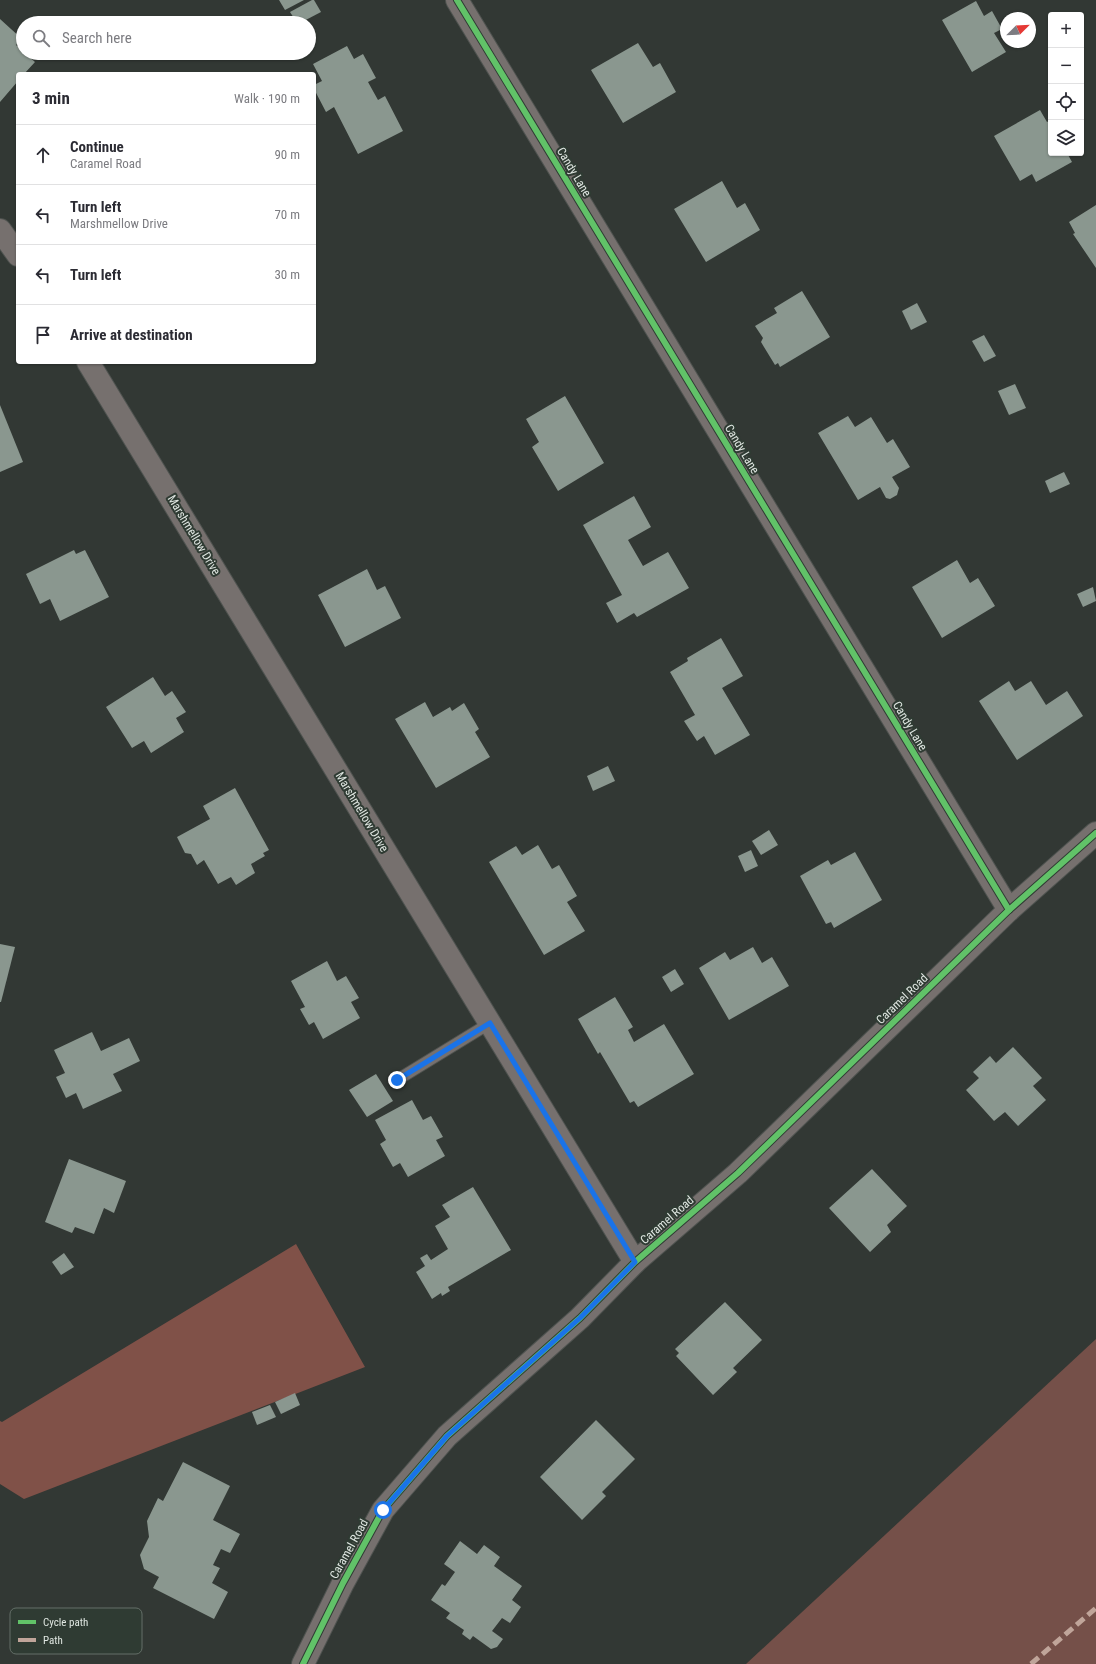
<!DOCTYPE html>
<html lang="en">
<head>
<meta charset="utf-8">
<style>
  body { margin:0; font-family:"Roboto Condensed",sans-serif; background:#f7f7f7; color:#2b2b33 }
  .controls { position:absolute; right:12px; top:12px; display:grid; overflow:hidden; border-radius:4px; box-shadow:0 1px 3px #0004 }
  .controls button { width:36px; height:36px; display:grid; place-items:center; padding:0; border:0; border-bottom:1px solid #e1e1e2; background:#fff; color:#2b2b33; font:20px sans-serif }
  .compass { position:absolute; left:1000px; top:12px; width:36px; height:36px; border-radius:50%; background:#fff; box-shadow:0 1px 3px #0004; rotate:66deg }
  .stop { position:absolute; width:12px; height:12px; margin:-9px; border:3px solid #1a73e8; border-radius:50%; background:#fff }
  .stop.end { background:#1a73e8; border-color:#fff; box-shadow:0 1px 4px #0008 }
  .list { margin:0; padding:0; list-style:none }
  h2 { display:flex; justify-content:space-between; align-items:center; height:52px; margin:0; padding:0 16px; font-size:17px }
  h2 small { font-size:13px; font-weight:400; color:#7c7c81 }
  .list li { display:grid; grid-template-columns:26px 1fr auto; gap:12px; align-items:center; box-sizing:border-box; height:60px; padding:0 16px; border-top:1px solid #e1e1e2 }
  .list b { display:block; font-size:15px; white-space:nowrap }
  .list p { margin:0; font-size:13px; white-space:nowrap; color:#7c7c81 }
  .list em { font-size:13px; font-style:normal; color:#7c7c81 }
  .icon { flex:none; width:22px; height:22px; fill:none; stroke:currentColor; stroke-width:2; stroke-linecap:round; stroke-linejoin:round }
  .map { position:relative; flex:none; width:1096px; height:1664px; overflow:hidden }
  .search { position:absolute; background:#fff; box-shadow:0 1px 3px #0004; left:16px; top:16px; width:300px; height:44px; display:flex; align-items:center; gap:10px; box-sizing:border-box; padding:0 14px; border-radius:22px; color:#7c7c81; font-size:15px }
  .panel { position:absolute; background:#fff; box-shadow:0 1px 3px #0004; left:16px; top:72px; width:300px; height:292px; border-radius:4px }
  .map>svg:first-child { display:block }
</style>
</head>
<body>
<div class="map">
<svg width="1096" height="1664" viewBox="0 0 1096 1664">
  <rect width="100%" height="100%" fill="#323834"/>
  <path fill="#755049" d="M1096 1339V1664H746Z"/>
  <path fill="#805148" d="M296 1244 365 1367 24 1499 0 1484V1421L2 1422Z"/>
  <g fill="#8a978f">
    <path d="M279 0H304L285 10Z"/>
    <path d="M312 0H314L321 12 300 23H297L290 12Z"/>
    <path d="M976 1 984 16 992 11 1002 29 994 33 1006 52 972 72 942 20Z"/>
    <path d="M0 19 22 39 16 45 23 51V53H25L35 62 24 74H18V81L0 102Z"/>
    <path d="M638 43 653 67 660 63 676 92 623 123 591 70Z"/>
    <path d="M347 46 354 59 363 54 376 78 368 82 378 100 385 96 403 131 358 154 334 107 326 112 314 89V85L322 81 313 64Z"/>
    <path d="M1040 110 1047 122 1051 120V153H1067L1072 162 1036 182 1032 174 1020 181 994 136Z"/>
    <path d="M722 181 737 208 745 203 760 230 706 262 674 209Z"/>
    <path d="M1096 205V268L1073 234 1075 233 1069 222Z"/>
    <path d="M802 291 830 337 780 367 778 363 775 365 761 342 763 338 755 326 777 313 774 308Z"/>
    <path d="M917 303 927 322 911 330 902 311Z"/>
    <path d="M984 335 996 356 984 362 972 341Z"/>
    <path d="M1015 384 1026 408 1009 415 998 391Z"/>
    <path d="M565 396 604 463 558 491 532 447 539 442 526 419Z"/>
    <path d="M0 405 23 462 0 472Z"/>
    <path d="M848 416 855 427 871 417 887 443 893 439 910 467 892 477 899 488 897 495 890 499 886 498 880 487 858 500 818 433Z"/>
    <path d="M1064 472 1070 484 1050 493 1045 481Z"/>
    <path d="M634 496 651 527 628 540 643 566 668 552 689 588 637 617 634 613 617 623 606 603 622 595 583 525Z"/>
    <path d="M74 550 76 554 85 550 109 597 60 621 50 599 40 604 26 574Z"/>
    <path d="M957 560 970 583 978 578 995 606 942 638 912 587Z"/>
    <path d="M367 569 377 590 385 586 401 618 345 647 318 595Z"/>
    <path d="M1093 587 1096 601 1083 607 1077 594Z"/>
    <path d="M721 638 743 676 722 688 750 735 715 755 704 736 697 741 684 721 695 715 670 672 688 661 687 658Z"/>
    <path d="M153 677 165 696 172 691 186 712 176 718 184 732 151 753 144 741 132 748 106 707Z"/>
    <path d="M1009 681 1015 691 1031 681 1046 705 1067 691 1083 716 1017 760 979 701Z"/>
    <path d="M425 702 433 717 450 707 452 711 464 703 479 729 475 732 490 757 436 788 395 719Z"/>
    <path d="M608 766 615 781 593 791 587 776Z"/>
    <path d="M235 788 269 850 263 853 265 856 251 864 255 873 236 885 231 877 218 884 204 860 197 865 191 854 185 853 177 837 210 819 203 806Z"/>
    <path d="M769 830 778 845 761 855 752 841Z"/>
    <path d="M538 845 552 869 559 865 577 896 567 902 585 931 544 955 489 862 516 846 522 855Z"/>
    <path d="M751 850 758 866 745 872 738 856Z"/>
    <path d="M855 852 882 900 834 928 831 922 826 924 800 876 828 860 831 865Z"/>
    <path d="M0 944 15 947 1 1002H0Z"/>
    <path d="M753 947 762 963 772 957 789 986 729 1020 699 968 725 952 730 960Z"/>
    <path d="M327 961 337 981 346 976 359 998 351 1002 360 1018 323 1039 314 1022 309 1025 300 1009 305 1007 291 981Z"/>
    <path d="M675 969 684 984 671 992 662 977Z"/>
    <path d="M615 997 633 1027 628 1030 634 1042 664 1024 694 1074 638 1107 634 1101 630 1103 600 1052 598 1054 578 1019Z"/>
    <path d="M92 1032 101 1051 129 1038 140 1061 113 1074 122 1091 83 1109 76 1093 66 1098 56 1077 65 1073 54 1050Z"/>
    <path d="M1013 1047 1042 1078 1033 1086 1046 1100 1018 1126 1005 1112 994 1121 966 1090 979 1078 973 1072 990 1056 996 1063Z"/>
    <path d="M376 1074 393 1101 367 1117 349 1090Z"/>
    <path d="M412 1100 423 1120 431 1116 443 1137 436 1140 445 1156 408 1177 400 1163 393 1167 380 1144 386 1140 375 1120Z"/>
    <path d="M69 1159 126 1181 114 1213 104 1208 94 1234 75 1227 72 1233 45 1222Z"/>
    <path d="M872 1169 907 1206 887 1225 891 1232 870 1252 829 1208Z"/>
    <path d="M473 1187 511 1250 448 1287 450 1291 442 1296 441 1293 432 1299 416 1272 425 1266 420 1258 427 1254 431 1260 448 1249 435 1226 450 1217 442 1205Z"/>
    <path d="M64 1253 74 1267 61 1275 52 1262Z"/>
    <path d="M725 1302 762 1340 733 1368 737 1372 713 1395 676 1356 679 1353 675 1349Z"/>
    <path d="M295 1393 300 1405 281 1414 275 1402Z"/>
    <path d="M270 1405 276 1417 257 1425 252 1412Z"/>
    <path d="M596 1420 635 1459 602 1492 606 1496 582 1520 540 1477Z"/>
    <path d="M183 1462 230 1486 213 1520 240 1534 230 1553 221 1549 213 1565 220 1568 212 1583 228 1592 214 1619 153 1588 159 1577 144 1569 140 1555 149 1537 147 1521 158 1498 163 1501Z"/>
    <path d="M460 1541 477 1554 484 1545 500 1557 494 1566 522 1586 512 1600 521 1607 510 1623 502 1618 492 1631 503 1639 497 1647 491 1649 473 1636 470 1640 462 1634 464 1630 446 1618 450 1613 431 1600 442 1584 445 1586 455 1572 444 1564Z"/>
  </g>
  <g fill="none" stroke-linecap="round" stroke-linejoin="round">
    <defs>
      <path id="service" d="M397 1080 490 1023"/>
      <g id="minor">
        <path d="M457 0 1009 910"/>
        <path d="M0 230 18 255"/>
        <path d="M88 362 635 1262"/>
        <path d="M303 1664 343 1583 383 1510 447 1436 580 1318 635 1262 738 1173 1009 910 1096 833"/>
      </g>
    </defs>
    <use href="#service" stroke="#4f5350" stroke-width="13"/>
    <use href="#minor" stroke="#4f5350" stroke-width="24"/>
    <use href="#service" stroke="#76706e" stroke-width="11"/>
    <use href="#minor" stroke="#76706e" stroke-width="22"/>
    <path stroke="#c0a59a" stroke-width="5" stroke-dasharray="10 5" stroke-linecap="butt" d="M1031 1664 1096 1608"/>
    <defs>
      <g id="cycleway">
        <path d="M457 0 1009 910"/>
        <path d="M303 1664 343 1583 383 1510 447 1436 580 1318 635 1262 738 1173 1009 910 1096 833"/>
      </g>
    </defs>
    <use href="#cycleway" stroke="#2f3b33" stroke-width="8"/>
    <use href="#cycleway" stroke="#61c268" stroke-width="6"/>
  </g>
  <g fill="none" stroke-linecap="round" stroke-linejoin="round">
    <path stroke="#1a73e8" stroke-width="5" d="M383 1510 447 1436 580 1318 635 1262 490 1023 397 1080"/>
  </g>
  <g text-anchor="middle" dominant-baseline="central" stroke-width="4" stroke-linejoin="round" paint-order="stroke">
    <g font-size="12" fill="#e0e7e2" stroke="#2f3b33">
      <text transform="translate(574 172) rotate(59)">Candy Lane</text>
      <text transform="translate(742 449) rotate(59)">Candy Lane</text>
      <text transform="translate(194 535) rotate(59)">Marshmellow Drive</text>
      <text transform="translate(910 726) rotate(59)">Candy Lane</text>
      <text transform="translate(362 812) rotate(59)">Marshmellow Drive</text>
      <text transform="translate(902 999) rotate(-44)">Caramel Road</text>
      <text transform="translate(667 1220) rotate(-41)">Caramel Road</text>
      <text transform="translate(349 1549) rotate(-61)">Caramel Road</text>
    </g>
  </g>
  <rect x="10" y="1608" width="132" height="46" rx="6" fill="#2f3b33" stroke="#646f68" stroke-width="1"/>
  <rect x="18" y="1620" width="18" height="4" fill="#61c268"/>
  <rect x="18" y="1638" width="18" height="4" fill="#c0a59a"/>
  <g font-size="11" fill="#e0e7e2">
    <text x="43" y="1626">Cycle path</text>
    <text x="43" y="1644">Path</text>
  </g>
</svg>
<div class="controls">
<button>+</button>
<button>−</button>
<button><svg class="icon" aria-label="locate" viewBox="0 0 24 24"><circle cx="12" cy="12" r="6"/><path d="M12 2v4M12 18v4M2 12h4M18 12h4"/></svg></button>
<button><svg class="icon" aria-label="layers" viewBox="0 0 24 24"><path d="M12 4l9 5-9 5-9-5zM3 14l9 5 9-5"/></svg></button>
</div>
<svg class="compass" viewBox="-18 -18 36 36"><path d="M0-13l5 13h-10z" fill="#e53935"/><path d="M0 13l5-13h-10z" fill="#7c7c81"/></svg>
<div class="stop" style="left:383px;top:1510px"></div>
<div class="stop end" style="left:397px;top:1080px"></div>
<div class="search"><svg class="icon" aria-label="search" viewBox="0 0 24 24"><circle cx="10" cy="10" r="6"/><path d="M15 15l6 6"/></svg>Search here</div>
<section class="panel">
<h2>3 min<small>Walk · 190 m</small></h2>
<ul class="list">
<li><svg class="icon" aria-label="ahead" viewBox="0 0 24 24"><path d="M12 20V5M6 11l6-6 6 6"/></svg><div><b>Continue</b><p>Caramel Road</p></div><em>90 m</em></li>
<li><svg class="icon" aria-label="left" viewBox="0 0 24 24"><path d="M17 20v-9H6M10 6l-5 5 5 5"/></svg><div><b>Turn left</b><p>Marshmellow Drive</p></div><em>70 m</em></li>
<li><svg class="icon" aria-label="left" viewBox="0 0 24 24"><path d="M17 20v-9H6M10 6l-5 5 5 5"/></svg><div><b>Turn left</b></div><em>30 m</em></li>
<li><svg class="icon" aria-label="arrive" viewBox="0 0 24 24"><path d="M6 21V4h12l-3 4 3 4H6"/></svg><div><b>Arrive at destination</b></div></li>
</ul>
</section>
</div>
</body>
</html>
